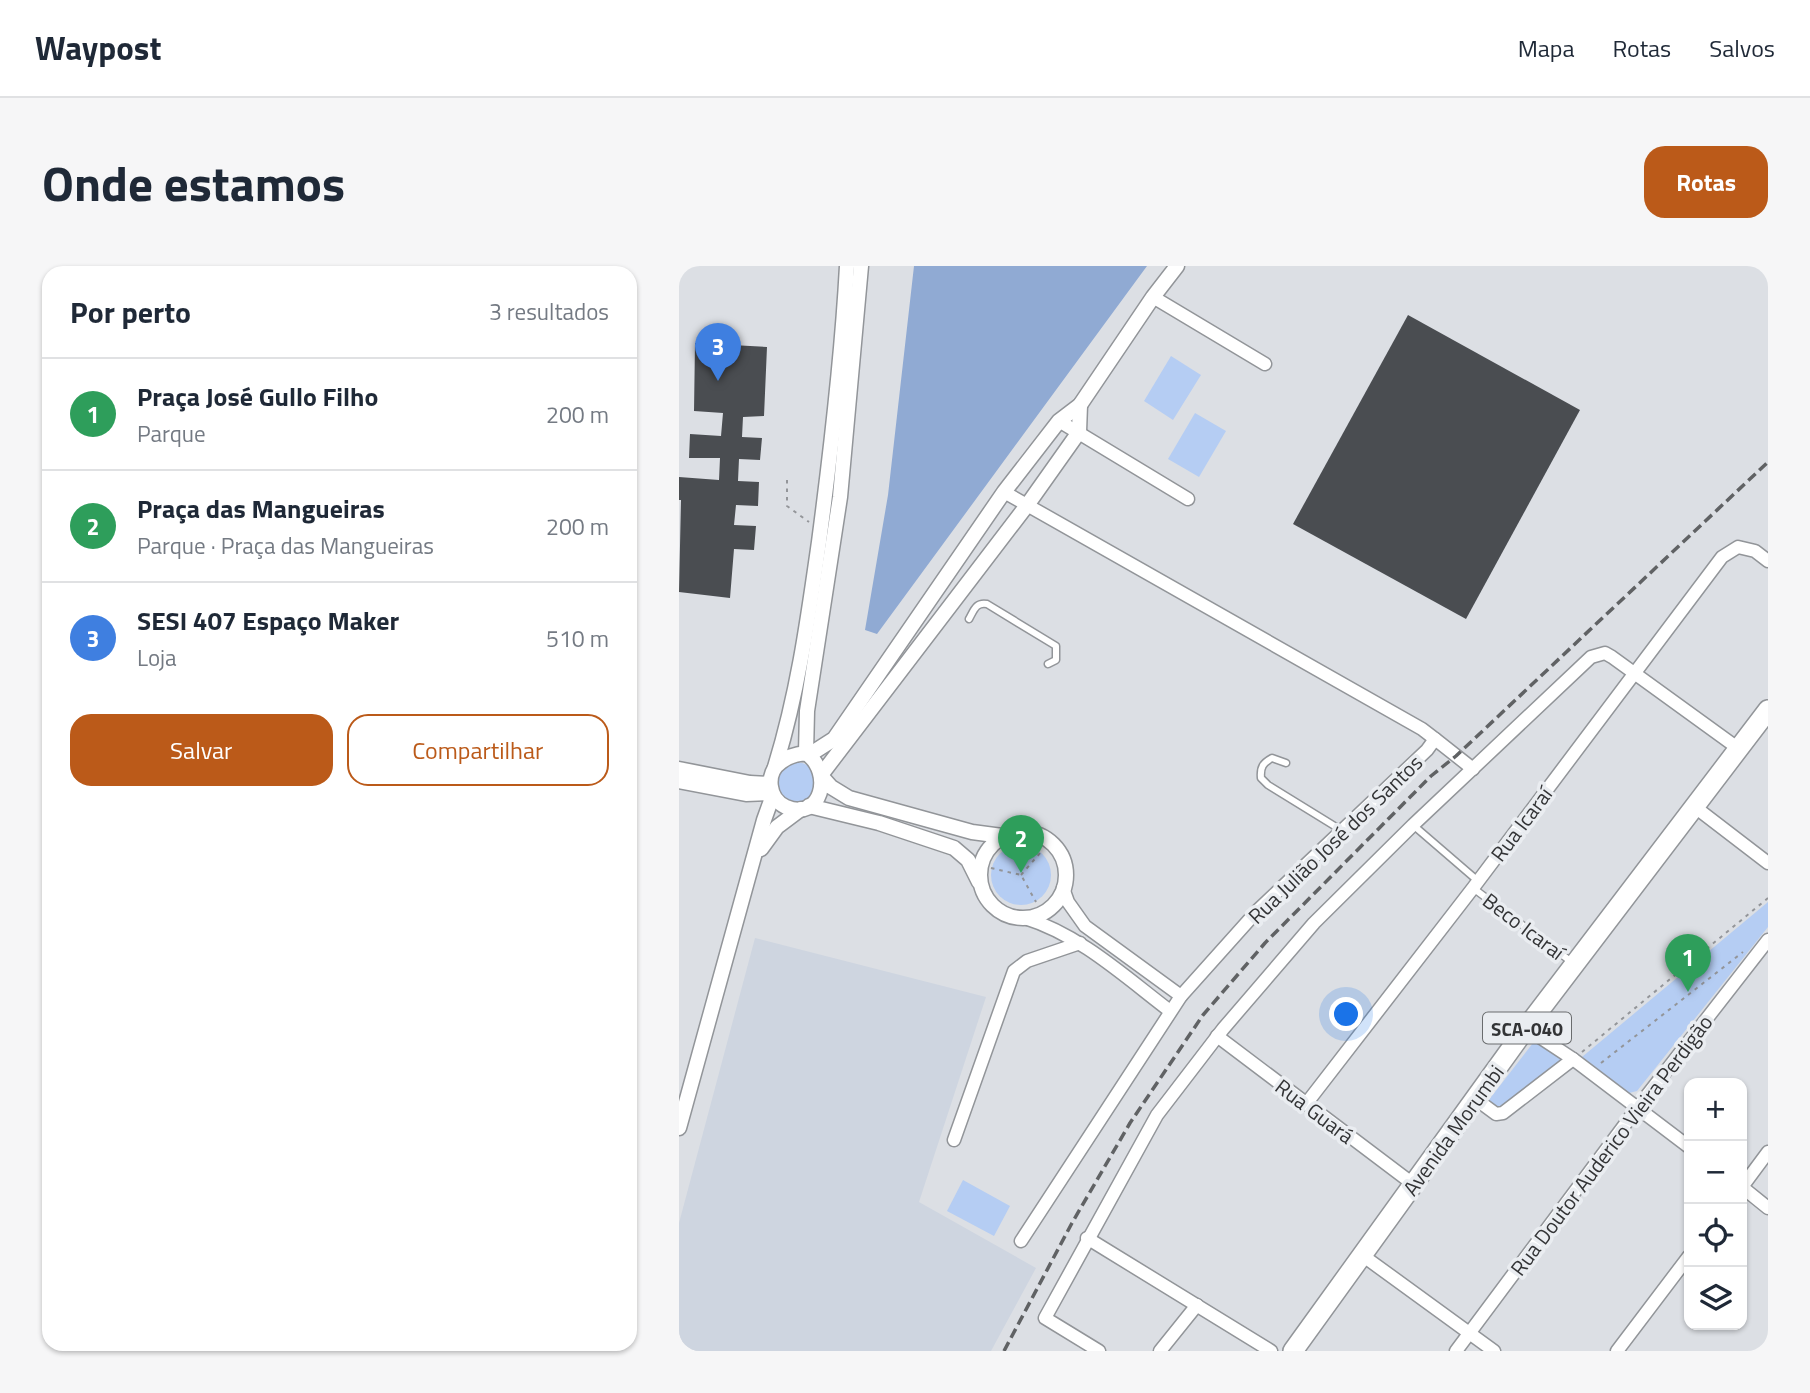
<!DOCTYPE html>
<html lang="pt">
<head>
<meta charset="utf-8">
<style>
  body { margin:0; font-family:"Titillium Web",sans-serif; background:#f6f6f7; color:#1f2937 }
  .controls { position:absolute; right:21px; bottom:21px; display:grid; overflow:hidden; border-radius:14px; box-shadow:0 2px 5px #0004 }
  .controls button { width:63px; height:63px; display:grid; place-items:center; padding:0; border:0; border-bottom:2px solid #e0e1e3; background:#fff; color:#1f2937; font:35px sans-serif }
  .you { position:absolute; left:668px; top:749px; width:24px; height:24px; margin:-18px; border:5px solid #fff; border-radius:50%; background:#1a73e8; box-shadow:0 0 0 10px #1a73e833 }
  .badge { display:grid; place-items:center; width:46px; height:46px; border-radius:50%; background:#bb5a19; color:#fff; font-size:23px; font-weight:700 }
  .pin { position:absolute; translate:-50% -58px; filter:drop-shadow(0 2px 4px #0008) }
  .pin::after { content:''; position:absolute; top:37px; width:24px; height:21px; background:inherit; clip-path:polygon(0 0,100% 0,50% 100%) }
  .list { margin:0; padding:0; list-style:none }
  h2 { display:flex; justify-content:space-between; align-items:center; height:91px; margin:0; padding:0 28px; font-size:30px }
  h2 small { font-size:23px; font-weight:400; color:#747a83 }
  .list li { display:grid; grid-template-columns:46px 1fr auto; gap:21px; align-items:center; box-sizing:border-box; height:112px; padding:0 28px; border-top:2px solid #e0e1e3 }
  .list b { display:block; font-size:26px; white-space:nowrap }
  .list p { margin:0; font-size:23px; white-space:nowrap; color:#747a83 }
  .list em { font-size:23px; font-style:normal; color:#747a83 }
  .actions { display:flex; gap:14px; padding:21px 28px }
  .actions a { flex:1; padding:16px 0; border:2px solid #bb5a19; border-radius:21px; text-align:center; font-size:24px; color:#bb5a19 }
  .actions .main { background:#bb5a19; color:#fff }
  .icon { flex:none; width:38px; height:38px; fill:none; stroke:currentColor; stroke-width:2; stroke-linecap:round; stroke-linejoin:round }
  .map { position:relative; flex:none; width:1089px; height:1085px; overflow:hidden; border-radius:21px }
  header { display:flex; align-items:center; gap:42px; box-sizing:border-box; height:98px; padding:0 35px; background:#fff; border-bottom:2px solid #e0e1e3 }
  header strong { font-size:33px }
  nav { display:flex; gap:38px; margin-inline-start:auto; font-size:24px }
  .intro { display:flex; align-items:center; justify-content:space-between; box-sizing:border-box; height:168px; padding:0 42px }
  h1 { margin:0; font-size:49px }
  .button { padding:18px 32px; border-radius:21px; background:#bb5a19; color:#fff; font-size:24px; font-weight:700 }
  main { display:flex; gap:42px; padding:0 42px }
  aside { flex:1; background:#fff; border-radius:21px; box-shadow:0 2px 5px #0004 }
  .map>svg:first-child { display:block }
</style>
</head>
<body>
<header>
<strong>Waypost</strong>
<nav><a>Mapa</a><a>Rotas</a><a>Salvos</a></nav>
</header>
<div class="intro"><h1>Onde estamos</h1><a class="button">Rotas</a></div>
<main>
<aside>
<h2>Por perto<small>3 resultados</small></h2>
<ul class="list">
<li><span class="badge" style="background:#2e9e5b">1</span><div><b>Praça José Gullo Filho</b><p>Parque</p></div><em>200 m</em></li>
<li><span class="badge" style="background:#2e9e5b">2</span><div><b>Praça das Mangueiras</b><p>Parque · Praça das Mangueiras</p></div><em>200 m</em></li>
<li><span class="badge" style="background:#3f7fe0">3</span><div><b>SESI 407 Espaço Maker</b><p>Loja</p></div><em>510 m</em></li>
</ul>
<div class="actions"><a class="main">Salvar</a><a>Compartilhar</a></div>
</aside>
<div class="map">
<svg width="1089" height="1085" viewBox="0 0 1089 1085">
  <rect width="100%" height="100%" fill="#dcdfe4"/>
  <path fill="#ced5e0" d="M76 672 307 731 240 936 357 1002 312 1085H0V957Z"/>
  <g fill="#b5cdf3">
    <path d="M492 90 522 109 494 154 465 135Z"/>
    <path d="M516 147 547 165 520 211 489 193Z"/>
    <circle cx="117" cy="516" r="20"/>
    <circle cx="342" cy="609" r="30"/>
    <path d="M1089 636V661L958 825 950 827 903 791Z"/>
    <path d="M854 777H862L886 796 820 842 809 835Z"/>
    <path d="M284 914 331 940 315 970 268 945Z"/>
  </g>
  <path fill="#90aad3" d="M235 0H468L198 368 186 364 209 229Z"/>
  <g fill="#4a4d51">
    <path d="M729 49 901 144 787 353 614 258Z"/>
    <path d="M16 77 88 81 85 150 64 151 63 171 83 172 81 194 60 193 59 215 80 216 79 240 57 239 55 259 77 260 75 284 55 283 51 332 0 326 2 234H0V211L40 214 41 192H10L11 168 42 170 44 147 15 145Z"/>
  </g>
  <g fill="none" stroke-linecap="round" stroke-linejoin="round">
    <defs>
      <g id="service">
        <path d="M290 353C295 344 297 336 308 338L377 380V394L369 398"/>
        <path d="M607 497 593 492C584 497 581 501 582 512L589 519 662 564"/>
        <path d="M734 559 799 615"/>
        <path d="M794 622 894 697"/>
      </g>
      <g id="minor">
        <path d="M474 31 586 98"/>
        <path d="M380 155 509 233"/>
        <path d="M325 226 743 463 756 473 748 484 579 644 502 730 342 975"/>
        <path d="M756 473 794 503"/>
        <path d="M1016 541 1089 597"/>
        <path d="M384 622 389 636 406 660 502 730"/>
        <path d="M346 652C401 669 445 710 491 745"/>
        <path d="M847 762 894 793 1010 881"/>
        <path d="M538 770 734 918"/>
        <path d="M798 834 817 848 824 847 894 793"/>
        <path d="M627 838 794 622 1043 291 1059 281 1076 285 1089 295"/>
        <path d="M275 874 335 705 348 695 401 677"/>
        <path d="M1063 921 1089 886"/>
        <path d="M1063 921 1089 942"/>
        <path d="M408 972 592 1085"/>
        <path d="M683 989 815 1085"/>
        <path d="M420 1085 366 1052 478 849 544 763 635 657 734 559 912 391 926 387 933 391 1060 483"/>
        <path d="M481 1085 518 1039"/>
        <path d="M777 1085 959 841 1089 674"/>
        <path d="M938 1085 1010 990"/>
      </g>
      <g id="tertiary">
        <path d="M127 487 128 445 161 231 182 0"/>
        <path d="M127 487C155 507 142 556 107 541 89 533 86 507 102 496 109 490 118 488 127 487Z"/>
        <path d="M130 489 155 473 325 226 380 155 401 139 474 31 498 0"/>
        <path d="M96 501C119 427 129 353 140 276 152 185 163 92 168 0"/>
        <path d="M0 503 71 517 91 518"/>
        <path d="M142 509 349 238 400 166 401 139"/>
        <path d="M143 511 152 521 170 532 293 566 323 570"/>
        <path d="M0 515 67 528 93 527"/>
        <path d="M130 540 200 557 275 582 289 594 300 616"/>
        <circle cx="344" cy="609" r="43"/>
        <path d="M82 583 98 561 122 543"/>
        <path d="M0 862 85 554 94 529"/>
      </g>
      <path id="primary" d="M614 1085 847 762 1089 444"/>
    </defs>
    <use href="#service" stroke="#929599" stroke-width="9"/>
    <use href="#minor" stroke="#929599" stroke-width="15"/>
    <use href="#tertiary" stroke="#929599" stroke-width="17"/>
    <use href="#primary" stroke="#929599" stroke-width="22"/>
    <g stroke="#939599" stroke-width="2" stroke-dasharray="3.5 5" stroke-linecap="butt">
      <path d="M108 214V240L130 256"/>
      <path d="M312 602 342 609 357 636"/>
      <path d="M342 609 362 586"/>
      <path d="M903 786 1089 632"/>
      <path d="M922 797 1064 686"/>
    </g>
    <use href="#service" stroke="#fff" stroke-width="6"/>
    <use href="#minor" stroke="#fff" stroke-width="12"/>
    <use href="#tertiary" stroke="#fff" stroke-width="14"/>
    <use href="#primary" stroke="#fff" stroke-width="19"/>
    <path stroke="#606264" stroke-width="3.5" stroke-dasharray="10 5" stroke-linecap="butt" d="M325 1085 393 957 451 857 524 749 586 677 752 510 777 490 1089 196"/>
  </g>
  <g text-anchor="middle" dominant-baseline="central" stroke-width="7" stroke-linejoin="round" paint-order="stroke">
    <rect fill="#eaedf1" stroke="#6a6c6e" stroke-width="2" x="804" y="746.5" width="88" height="31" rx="5"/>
    <g font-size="19" font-weight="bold" fill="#333436">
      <text x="848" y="762">SCA-040</text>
    </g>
    <g font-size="21" fill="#333436" stroke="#eaedf1">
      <text transform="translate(842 558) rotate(-53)">Rua Icaraí</text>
      <text transform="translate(656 573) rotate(-44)">Rua Julião José dos Santos</text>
      <text transform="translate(845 660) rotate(37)">Beco Icaraí</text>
      <text transform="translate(636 845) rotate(37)">Rua Guará</text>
      <text transform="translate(774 864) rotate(-54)">Avenida Morumbi</text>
      <text transform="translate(932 879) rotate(-53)">Rua Doutor Auderico Vieira Perdigão</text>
    </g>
  </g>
</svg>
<div class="controls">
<button>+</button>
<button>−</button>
<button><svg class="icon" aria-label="locate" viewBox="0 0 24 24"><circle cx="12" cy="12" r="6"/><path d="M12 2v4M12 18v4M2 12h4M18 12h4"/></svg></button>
<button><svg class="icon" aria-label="layers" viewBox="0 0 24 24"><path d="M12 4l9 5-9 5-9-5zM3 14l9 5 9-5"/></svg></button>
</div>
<div class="you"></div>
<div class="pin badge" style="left:1009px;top:726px;background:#2e9e5b">1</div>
<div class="pin badge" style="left:342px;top:607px;background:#2e9e5b">2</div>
<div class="pin badge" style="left:39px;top:115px;background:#3f7fe0">3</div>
</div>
</main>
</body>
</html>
